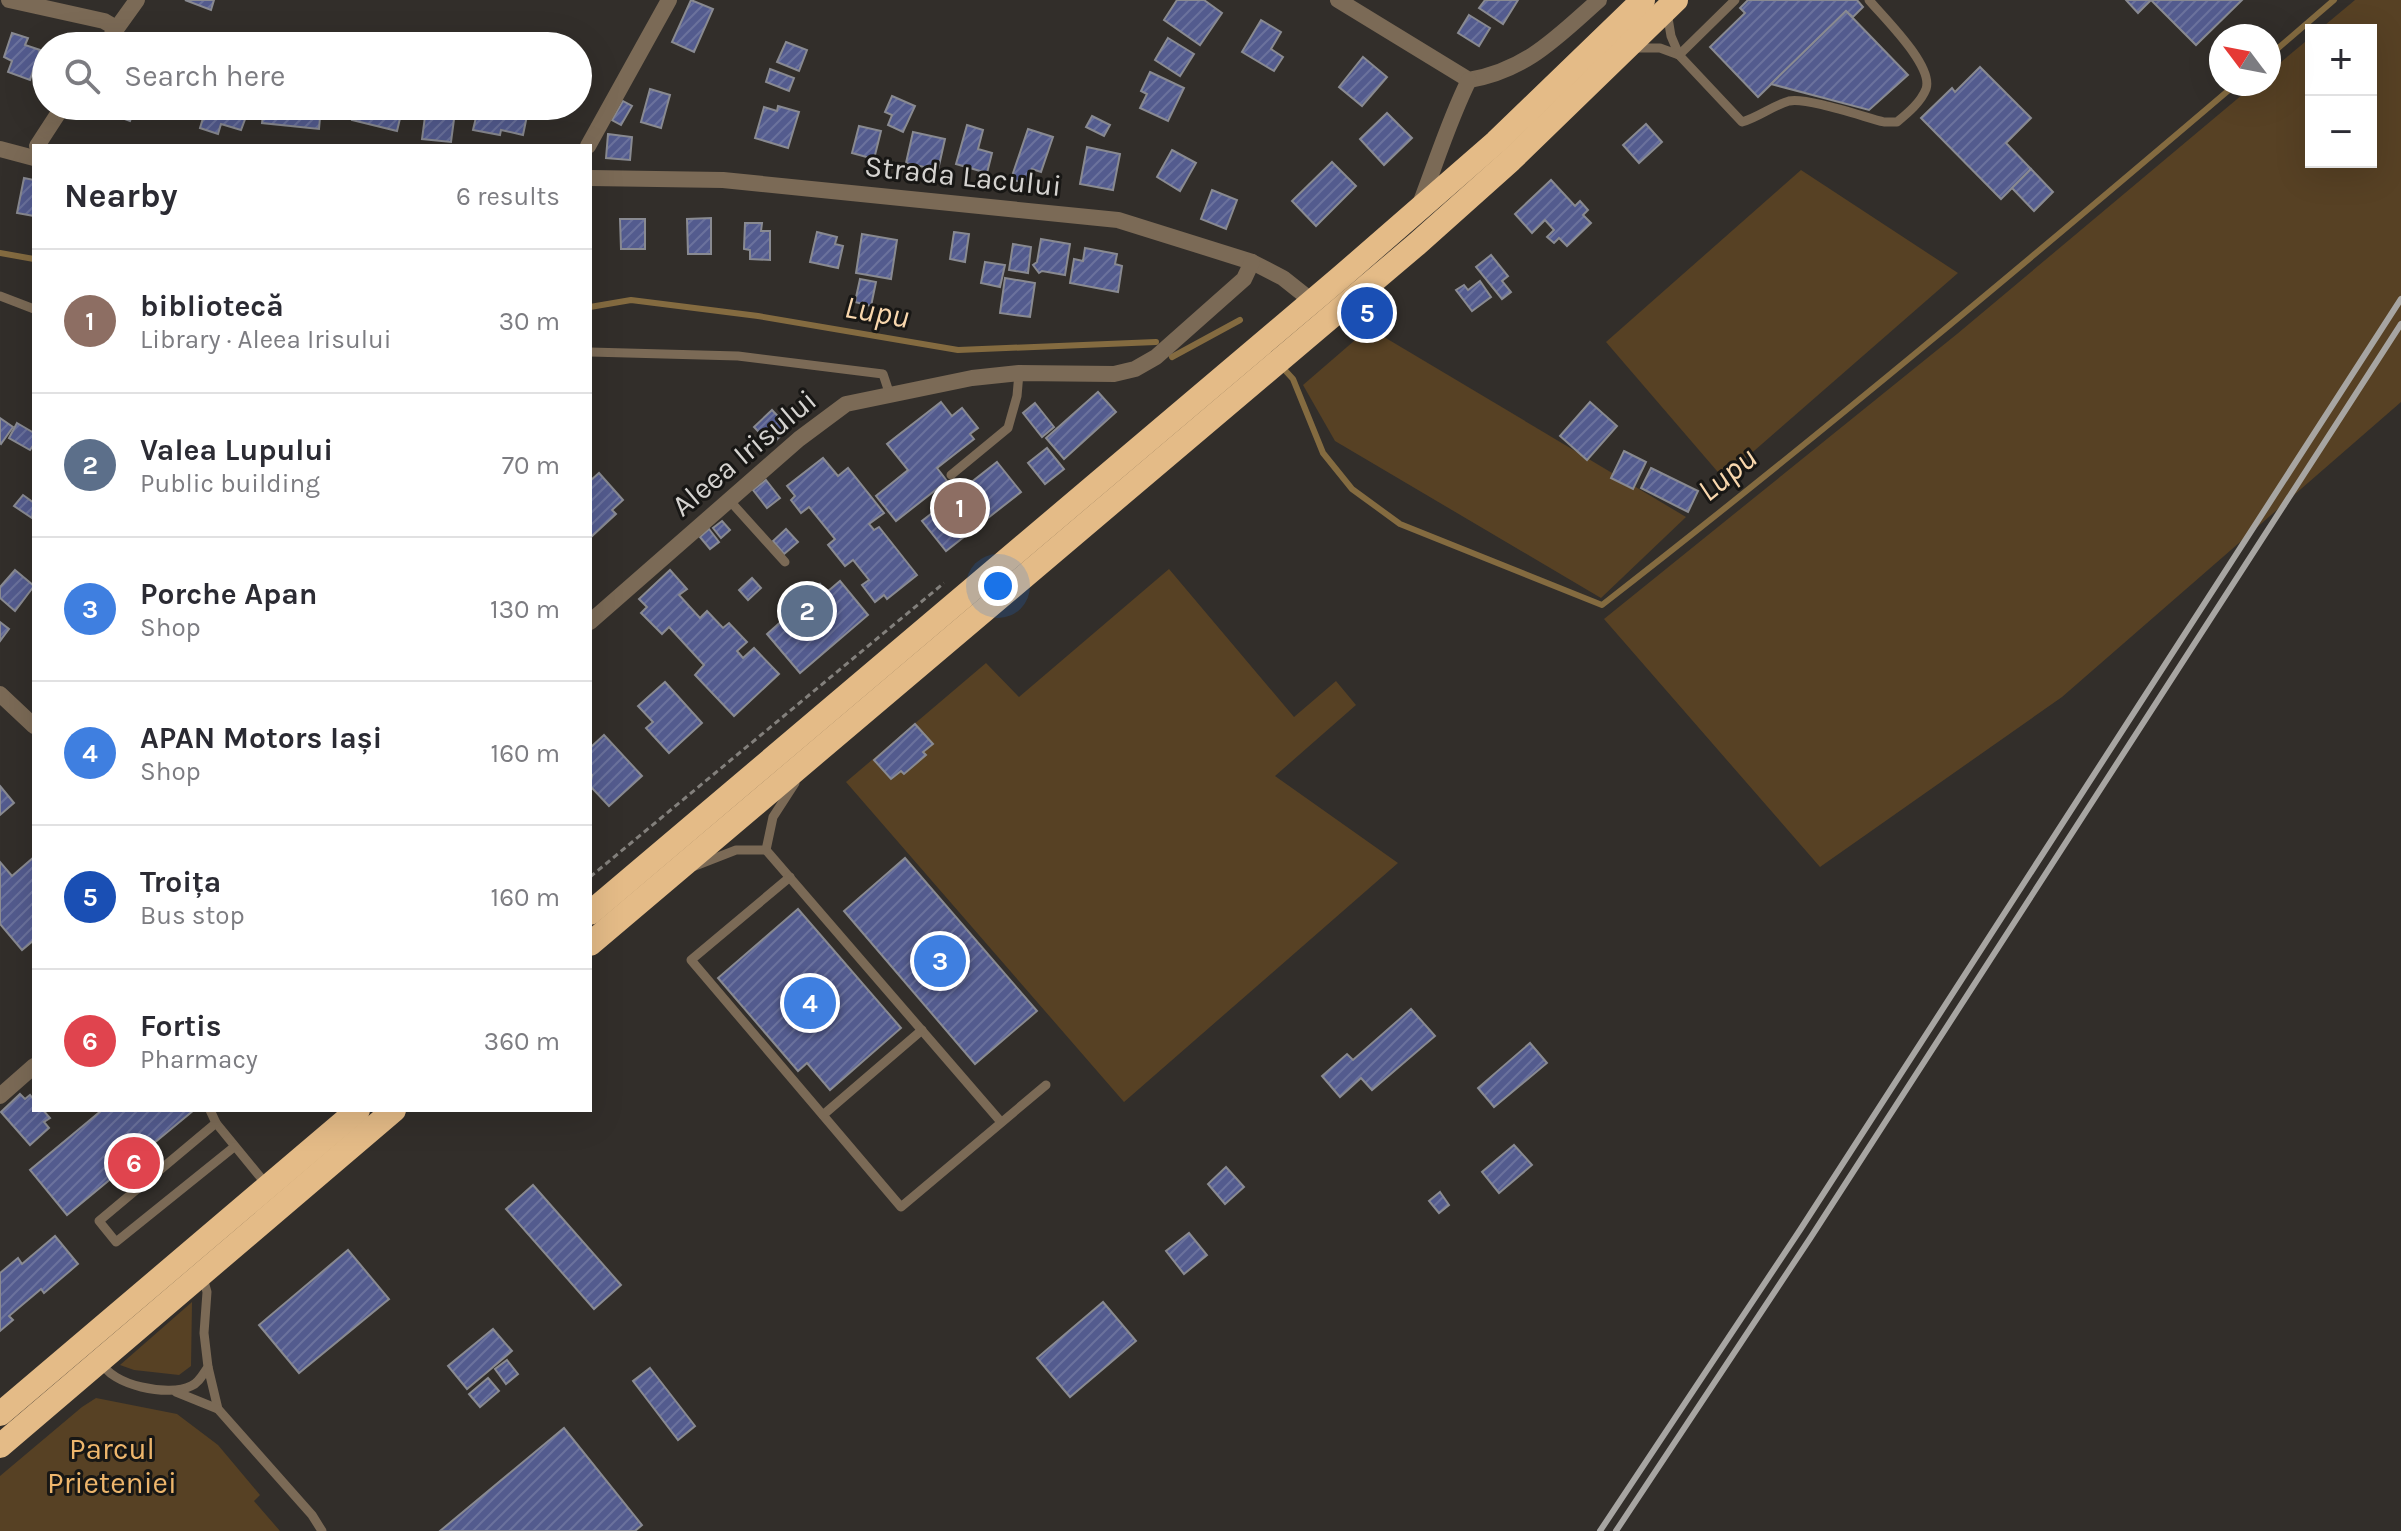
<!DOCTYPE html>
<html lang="en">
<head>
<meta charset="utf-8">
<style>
  body { margin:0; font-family:Karla,sans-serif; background:#f7f7f7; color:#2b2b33 }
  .controls { position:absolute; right:24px; top:24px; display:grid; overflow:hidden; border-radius:0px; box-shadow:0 8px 32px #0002 }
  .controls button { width:72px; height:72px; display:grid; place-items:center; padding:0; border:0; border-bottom:2px solid #e1e1e2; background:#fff; color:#2b2b33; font:40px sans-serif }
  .compass { position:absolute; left:2209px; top:24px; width:72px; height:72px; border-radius:50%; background:#fff; box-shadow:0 8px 32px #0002; rotate:302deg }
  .you { position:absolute; left:998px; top:586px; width:28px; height:28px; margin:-20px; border:6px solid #fff; border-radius:50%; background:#1a73e8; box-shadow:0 0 0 12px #1a73e833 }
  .badge { display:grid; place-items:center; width:52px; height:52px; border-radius:50%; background:#1a73e8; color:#fff; font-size:26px; font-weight:700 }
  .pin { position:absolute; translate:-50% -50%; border:4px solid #fff; box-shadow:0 2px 8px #0006 }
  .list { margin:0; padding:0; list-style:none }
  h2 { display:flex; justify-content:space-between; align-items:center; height:104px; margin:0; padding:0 32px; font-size:34px }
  h2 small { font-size:26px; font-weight:400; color:#7c7c81 }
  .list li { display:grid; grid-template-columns:52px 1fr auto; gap:24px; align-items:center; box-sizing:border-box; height:144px; padding:0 32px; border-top:2px solid #e1e1e2 }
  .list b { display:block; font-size:30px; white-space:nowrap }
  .list p { margin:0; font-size:26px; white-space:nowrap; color:#7c7c81 }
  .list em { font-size:26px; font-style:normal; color:#7c7c81 }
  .icon { flex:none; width:44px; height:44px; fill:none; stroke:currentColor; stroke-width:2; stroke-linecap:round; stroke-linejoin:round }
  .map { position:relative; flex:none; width:2401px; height:1531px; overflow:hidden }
  .search { position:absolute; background:#fff; box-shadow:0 8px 32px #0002; left:32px; top:32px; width:560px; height:88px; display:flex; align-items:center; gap:20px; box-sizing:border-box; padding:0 28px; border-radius:44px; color:#7c7c81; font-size:30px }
  .panel { position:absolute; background:#fff; box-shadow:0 8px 32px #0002; left:32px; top:144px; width:560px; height:968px; border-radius:0px }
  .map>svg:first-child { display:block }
</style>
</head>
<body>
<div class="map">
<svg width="2401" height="1531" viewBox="0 0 2401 1531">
  <defs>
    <pattern id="building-hatch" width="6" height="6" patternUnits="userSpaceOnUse" patternTransform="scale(2)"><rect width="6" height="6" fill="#535b8e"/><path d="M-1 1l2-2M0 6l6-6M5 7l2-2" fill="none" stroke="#6b729d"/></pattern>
  </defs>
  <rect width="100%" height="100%" fill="#322e2a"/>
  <g fill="#574124">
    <path d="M2355 0H2401V402L2062 697 1820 867 1604 619 1957 334 2255 84H2269V72L2311 37V162H2371V30H2319Z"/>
    <path d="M1801 170 1958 273 1723 478 1606 342Z"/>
    <path d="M1369 328 1686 517 1601 598 1335 441 1303 385Z"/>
    <path d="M1169 569 1294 717 1336 681 1356 705 1275 776 1398 863 1124 1102 846 782 986 663 1019 697Z"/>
    <path d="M192 1302 191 1366 179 1375 134 1370 120 1365Z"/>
    <path d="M96 1398 177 1414 218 1445 260 1495 254 1501 280 1531H0V1476L82 1407Z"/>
  </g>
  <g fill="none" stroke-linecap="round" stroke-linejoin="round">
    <g stroke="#846b40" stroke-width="6">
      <path d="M2269 56 2334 0"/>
      <path d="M0 253 34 259"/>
      <path d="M590 307 631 300 758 316 958 350 1156 342"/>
      <path d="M1172 357 1240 320"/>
      <path d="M1282 367 1293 379 1323 453 1352 489 1400 524 1602 605C1818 437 2027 262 2236 84"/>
    </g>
  </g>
  <g fill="url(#building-hatch)" stroke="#898a91" stroke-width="2">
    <path d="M185 0H214L211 10Z"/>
    <path d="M691 0 713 9 694 52 672 42Z"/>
    <path d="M1177 0H1204L1222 13 1200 45 1164 20Z"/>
    <path d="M1485 0H1518L1503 24 1479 8Z"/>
    <path d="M1748 0H1857L1863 7 1853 17 1846 11 1758 97 1710 47 1745 13 1740 8Z"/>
    <path d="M2126 0H2242L2196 45 2151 0 2138 13Z"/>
    <path d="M1846 11 1908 75 1869 110 1771 84Z"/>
    <path d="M1469 15 1490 28 1479 46 1458 33Z"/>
    <path d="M1261 20 1281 32 1271 49 1283 57 1274 71 1242 52Z"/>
    <path d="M12 33 28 38 25 45 40 50 30 80 8 72 12 61 4 57Z"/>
    <path d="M1168 38 1194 54 1180 76 1155 60Z"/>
    <path d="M786 42 807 50 799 71 777 62Z"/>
    <path d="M1363 57 1387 77 1362 106 1339 87Z"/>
    <path d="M1980 67 2031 118 2006 143 2031 169 2001 199 1921 118 1952 88 1955 92Z"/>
    <path d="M770 69 794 78 789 91 766 82Z"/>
    <path d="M1150 72 1184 88 1168 121 1140 108 1147 94 1141 91Z"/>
    <path d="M650 89 670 95 661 128 641 122Z"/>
    <path d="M892 96 915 106 903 132 888 125 892 115 885 112Z"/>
    <path d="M623 101 632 106 621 125 612 120Z"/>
    <path d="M107 106H136L130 121 105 112Z"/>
    <path d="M193 106H250L241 130 221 124 218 134 200 128 203 118 190 113Z"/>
    <path d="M264 106H321L319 129 262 123Z"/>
    <path d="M355 106H403L397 131 352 120Z"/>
    <path d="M475 106H529L523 135 501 130 500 135 473 130 478 109Z"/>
    <path d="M778 106 799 112 788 148 755 138 764 107 777 111Z"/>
    <path d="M426 109 455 112 451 142 422 139Z"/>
    <path d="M1387 113 1412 138 1384 165 1360 139Z"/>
    <path d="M1092 116 1110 125 1104 136 1086 127Z"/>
    <path d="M1646 124 1662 142 1639 163 1623 145Z"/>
    <path d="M967 125 983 130 978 149 992 153 987 173 956 164Z"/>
    <path d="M859 126 881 131 874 159 852 153Z"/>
    <path d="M1028 129 1053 137 1041 172 1032 169 1027 184 1011 179Z"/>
    <path d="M913 132 945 139 938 170 906 163Z"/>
    <path d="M608 134 632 137 630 160 606 158Z"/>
    <path d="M1087 147 1120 154 1113 190 1080 184Z"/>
    <path d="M1172 150 1196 163 1180 191 1157 177Z"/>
    <path d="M1332 162 1356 186 1316 226 1292 201Z"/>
    <path d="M2031 169 2053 192 2034 211 2012 188Z"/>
    <path d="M24 178 34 180V216L17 213Z"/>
    <path d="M1551 180 1575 206 1580 201 1588 210 1583 215 1591 223 1567 246 1559 238 1554 243 1547 237 1554 230 1545 220 1532 233 1515 214Z"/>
    <path d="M1212 190 1237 200 1226 229 1201 219Z"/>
    <path d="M711 218V254H688L687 219Z"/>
    <path d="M620 219H645V249H621Z"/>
    <path d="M745 223H762L761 231H770V260L750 259V250L744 249Z"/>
    <path d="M817 232 837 237 835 244 843 246 838 268 810 262Z"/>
    <path d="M954 232 969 234 965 262 950 259Z"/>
    <path d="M862 234 897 240 891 279 856 273Z"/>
    <path d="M1041 239 1070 244 1065 275 1042 271 1039 273 1033 265 1037 262Z"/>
    <path d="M1013 244 1031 247 1028 273 1009 270Z"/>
    <path d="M1085 248 1117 254 1115 264 1122 266 1118 292 1070 283 1074 259 1083 261Z"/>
    <path d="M1491 255 1508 276 1502 281 1511 292 1502 299 1476 267Z"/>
    <path d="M985 262 1005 265 1000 287 981 283Z"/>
    <path d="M1005 278 1035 283 1030 317 1000 313Z"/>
    <path d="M860 279 876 282 871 306 855 302Z"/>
    <path d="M1480 281 1491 297 1472 311 1456 290 1464 285 1468 290Z"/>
    <path d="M1098 392 1116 412 1064 459 1046 438Z"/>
    <path d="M941 402 952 416 962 408 978 428 970 434 974 439 937 468 947 481 896 521 876 496 908 470 887 444Z"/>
    <path d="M1590 402 1617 426 1587 460 1560 436Z"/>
    <path d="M1035 403 1054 427 1042 437 1023 413Z"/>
    <path d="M772 410 789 428 771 445 754 427Z"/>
    <path d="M0 418 13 427 1 444 0 443Z"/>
    <path d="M17 423 34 433V444L30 450 9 438Z"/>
    <path d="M1047 448 1064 469 1045 484 1028 463Z"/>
    <path d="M1624 451 1646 462 1633 489 1611 478Z"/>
    <path d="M823 458 838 476 848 468 884 513 869 524 874 530 879 527 917 575 887 599 884 595 875 602 862 585 869 580 853 560 845 566 828 545 835 539 809 507 801 513 791 500 795 496 787 486Z"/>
    <path d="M997 462 1021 492 946 551 922 521Z"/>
    <path d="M1651 468 1698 491 1688 512 1641 488Z"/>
    <path d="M599 473 623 500 612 510 616 514 590 538V481Z"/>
    <path d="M766 480 780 498 767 508 753 490Z"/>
    <path d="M23 495 34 503 32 518 14 506Z"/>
    <path d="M722 521 730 530 721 538 713 528Z"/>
    <path d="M709 529 719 542 710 549 700 537Z"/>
    <path d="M786 529 798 542 784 554 773 541Z"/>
    <path d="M15 570 34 586 15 611 0 598V587Z"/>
    <path d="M670 570 687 589 679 595 700 618 707 611 723 628 729 623 747 642 737 651 743 658 754 648 779 674 734 716 695 675 704 665 669 627 662 634 641 613 647 607 639 599Z"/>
    <path d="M752 578 761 588 748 600 739 590Z"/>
    <path d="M840 581 868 615 800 673 767 634 784 619 790 626 811 608 803 599 820 584 827 592Z"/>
    <path d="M0 622 9 629 0 641Z"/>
    <path d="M665 682 702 723 669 753 646 728 653 722 638 706Z"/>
    <path d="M915 724 933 744 923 752 926 755 904 774 901 771 891 779 874 760Z"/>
    <path d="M604 735 642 776 609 806 590 786 592 775 590 773V748Z"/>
    <path d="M0 786 14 803 0 815Z"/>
    <path d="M34 857V940L22 950 0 924V862L12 876Z"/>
    <path d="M905 858 1037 1011 975 1064 844 911Z"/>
    <path d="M798 909 901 1028 830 1090 807 1063 798 1071 718 978Z"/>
    <path d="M1411 1009 1435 1036 1372 1090 1361 1078 1340 1097 1322 1076 1347 1054 1353 1060Z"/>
    <path d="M1530 1043 1547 1063 1494 1107 1478 1088Z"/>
    <path d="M20 1094 25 1099 30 1095 34 1100V1110H43L50 1118 44 1122 49 1128 30 1145 1 1112Z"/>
    <path d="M102 1110H194L67 1215 30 1170Z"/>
    <path d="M1514 1145 1532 1165 1499 1193 1482 1172Z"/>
    <path d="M1226 1167 1244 1187 1225 1204 1208 1184Z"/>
    <path d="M533 1185 621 1285 594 1309 506 1209Z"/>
    <path d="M1440 1192 1449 1205 1439 1213 1429 1201Z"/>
    <path d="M1189 1233 1207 1255 1184 1274 1166 1251Z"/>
    <path d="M55 1236 78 1264 44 1293 41 1289 9 1316 13 1320 0 1331V1273L18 1258 22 1264Z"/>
    <path d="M348 1250 389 1299 299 1373 259 1325Z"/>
    <path d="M1103 1302 1136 1341 1070 1397 1037 1358Z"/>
    <path d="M493 1329 512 1351 467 1389 448 1366Z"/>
    <path d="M507 1360 518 1374 506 1384 495 1369Z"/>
    <path d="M650 1368 695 1426 678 1440 633 1381Z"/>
    <path d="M488 1378 499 1391 480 1407 469 1394Z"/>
    <path d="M564 1428 642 1525 635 1531H440Z"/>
  </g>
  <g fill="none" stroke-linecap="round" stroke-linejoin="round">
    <path stroke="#83807c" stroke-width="3" stroke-dasharray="6 4" stroke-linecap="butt" d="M590 877 944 583"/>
    <g stroke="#7b6a56" stroke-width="9">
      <path d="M1667 12 1671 36 1679 55 1742 122C1759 117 1772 106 1789 101 1806 97 1864 117 1884 122H1897C1908 113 1921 102 1926 89 1934 66 1884 18 1869 0"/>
      <path d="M1636 48H1660L1679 55"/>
      <path d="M1679 55 1735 0"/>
      <path d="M0 296 34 309"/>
      <path d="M590 352 738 356 883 374 890 395"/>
      <path d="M951 475 1008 428 1017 396 1019 373"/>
      <path d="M730 501 785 562"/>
      <path d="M766 850 1001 1122"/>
      <path d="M695 866 736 850H766L773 817 795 783"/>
      <path d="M790 877 691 960 901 1207 1046 1085"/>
      <path d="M210 1110 216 1123 266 1184"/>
      <path d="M823 1115 922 1030"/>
      <path d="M216 1123 99 1221 116 1242 234 1147"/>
      <path d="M101 1361C110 1386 170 1397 191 1386 199 1383 203 1374 208 1367L204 1333 207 1292 203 1278"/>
      <path d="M208 1367 218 1409 312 1515 322 1531"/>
      <path d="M176 1392 218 1409"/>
    </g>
    <g stroke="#7b6a56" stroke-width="16">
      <path d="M9 0 104 21 116 28"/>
      <path d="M1338 0 1469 80C1527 70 1557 37 1599 0"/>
      <path d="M104 46 137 0"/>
      <path d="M37 146 63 106"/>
      <path d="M588 146 669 0"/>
      <path d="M0 149 34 158"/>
      <path d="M590 178 723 180 1118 220 1252 262 1283 278 1312 301"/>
      <path d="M1420 204C1436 163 1449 120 1469 80"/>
      <path d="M590 622 799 439 846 404 972 378 1019 373 1114 374 1135 369 1156 357 1244 279 1252 262"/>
      <path d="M0 694 34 726"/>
      <path d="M0 1096 34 1066"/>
    </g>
    <g stroke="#e4bb87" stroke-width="24">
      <path d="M590 913 1341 277 1496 142 1643 0"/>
      <path d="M590 944 1417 244 1511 160 1676 0"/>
      <path d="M0 1414 358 1110"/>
      <path d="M0 1446 394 1110"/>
    </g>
    <g stroke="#a7a5a2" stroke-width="6">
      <path d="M1600 1531 1800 1230 2401 299"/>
      <path d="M1616 1531 1811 1237 2401 324"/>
    </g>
  </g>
  <g text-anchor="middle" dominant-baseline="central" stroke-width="6" stroke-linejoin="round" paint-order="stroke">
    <g font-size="30" fill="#d5d3d0" stroke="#181715">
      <text transform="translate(963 176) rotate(6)">Strada Lacului</text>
      <text transform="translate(744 453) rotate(-40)">Aleea Irisului</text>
    </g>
    <g font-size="30" fill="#eeb66c" stroke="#181715">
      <text x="112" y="1449">Parcul<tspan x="112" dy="34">Prieteniei</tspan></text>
    </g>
    <g font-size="32" font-style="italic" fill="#f9d7ad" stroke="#181715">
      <text transform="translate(877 312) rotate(10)">Lupu</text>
      <text transform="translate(1727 474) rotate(-39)">Lupu</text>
    </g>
  </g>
</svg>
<div class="controls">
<button>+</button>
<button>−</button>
</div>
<svg class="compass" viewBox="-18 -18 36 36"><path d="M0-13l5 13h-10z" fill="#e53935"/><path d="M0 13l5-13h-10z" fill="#7c7c81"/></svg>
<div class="you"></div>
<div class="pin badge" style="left:960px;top:508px;background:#8d6e63">1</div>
<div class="pin badge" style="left:807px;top:611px;background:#5c6f8a">2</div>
<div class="pin badge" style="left:940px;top:961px;background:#3f7fe0">3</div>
<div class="pin badge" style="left:810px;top:1003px;background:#3f7fe0">4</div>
<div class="pin badge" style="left:1367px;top:313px;background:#1a4fb4">5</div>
<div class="pin badge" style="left:134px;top:1163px;background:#e0444e">6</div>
<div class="search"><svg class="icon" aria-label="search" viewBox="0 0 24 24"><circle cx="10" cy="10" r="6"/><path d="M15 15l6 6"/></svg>Search here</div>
<section class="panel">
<h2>Nearby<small>6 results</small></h2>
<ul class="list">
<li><span class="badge" style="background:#8d6e63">1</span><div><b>bibliotecă</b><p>Library · Aleea Irisului</p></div><em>30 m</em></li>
<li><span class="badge" style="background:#5c6f8a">2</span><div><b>Valea Lupului</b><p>Public building</p></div><em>70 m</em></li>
<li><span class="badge" style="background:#3f7fe0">3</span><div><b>Porche Apan</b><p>Shop</p></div><em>130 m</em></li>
<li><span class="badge" style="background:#3f7fe0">4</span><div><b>APAN Motors Iași</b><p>Shop</p></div><em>160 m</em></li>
<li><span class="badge" style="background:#1a4fb4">5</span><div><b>Troița</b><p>Bus stop</p></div><em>160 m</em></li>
<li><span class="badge" style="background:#e0444e">6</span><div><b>Fortis</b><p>Pharmacy</p></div><em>360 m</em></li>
</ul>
</section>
</div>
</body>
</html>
